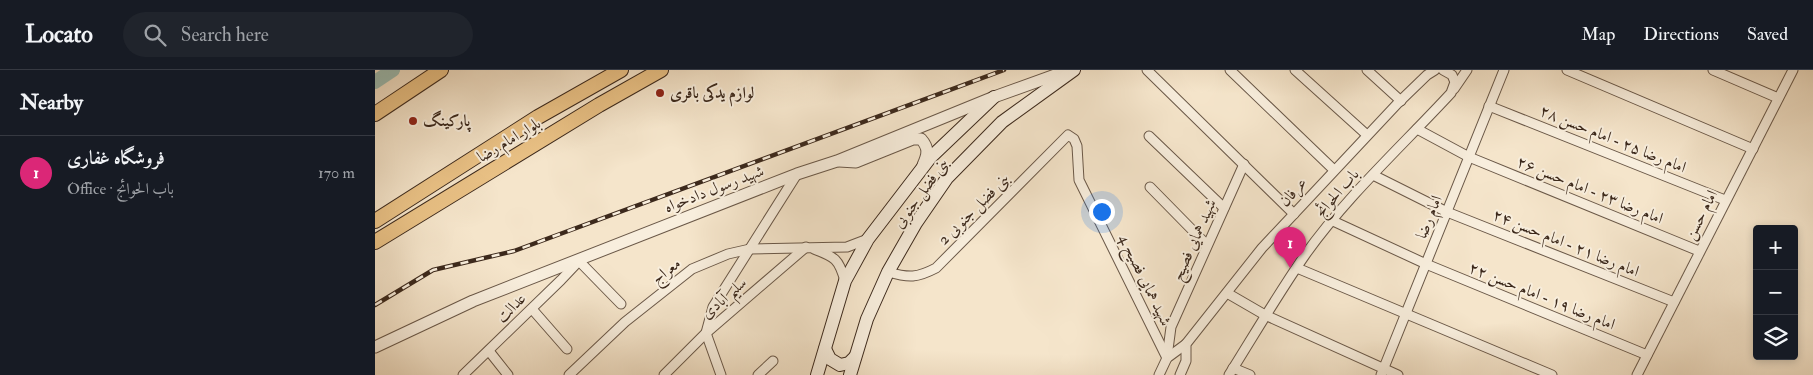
<!DOCTYPE html>
<html lang="en">
<head>
<meta charset="utf-8">
<style>
  body { margin:0; font-family:"IM FELL Double Pica",Amiri,serif; background:#20242c; color:#f1f3f6 }
  .controls { position:absolute; right:15px; bottom:15px; display:grid; overflow:hidden; border-radius:5px; box-shadow:0 2px 8px #0003 }
  .controls button { width:45px; height:45px; display:grid; place-items:center; padding:0; border:0; border-bottom:1px solid #363941; background:#171b24; color:#f1f3f6; font:25px sans-serif }
  .you { position:absolute; left:726px; top:141px; width:18px; height:18px; margin:-12px; border:4px solid #fff; border-radius:50%; background:#1a73e8; box-shadow:0 0 0 8px #1a73e833 }
  .badge { display:grid; place-items:center; width:32px; height:32px; border-radius:50%; background:#db2777; color:#fff; font-size:16px; font-weight:700 }
  .pin { position:absolute; translate:-50% -41px; filter:drop-shadow(0 1px 2px #0008) }
  .pin::after { content:''; position:absolute; top:26px; width:18px; height:15px; background:inherit; clip-path:polygon(0 0,100% 0,50% 100%) }
  .list { margin:0; padding:0; list-style:none }
  h2 { display:flex; justify-content:space-between; align-items:center; height:65px; margin:0; padding:0 20px; font-size:21px }
  h2 small { font-size:16px; font-weight:400; color:#9ea1a6 }
  .list li { display:grid; grid-template-columns:32px 1fr auto; gap:15px; align-items:center; box-sizing:border-box; height:75px; padding:0 20px; border-top:1px solid #363941 }
  .list b { display:block; font-size:19px; white-space:nowrap }
  .list p { margin:0; font-size:16px; white-space:nowrap; color:#9ea1a6 }
  .list em { font-size:16px; font-style:normal; color:#9ea1a6 }
  .icon { flex:none; width:28px; height:28px; fill:none; stroke:currentColor; stroke-width:2; stroke-linecap:round; stroke-linejoin:round }
  .map { position:relative; flex:none; width:1438px; height:305px; overflow:hidden }
  header { display:flex; align-items:center; gap:30px; box-sizing:border-box; height:70px; padding:0 25px; background:#171b24; border-bottom:1px solid #363941 }
  header strong { font-size:24px }
  nav { display:flex; gap:28px; margin-inline-start:auto; font-size:18px }
  .search { width:350px; height:45px; background:#20242c; display:flex; align-items:center; gap:12px; box-sizing:border-box; padding:0 18px; border-radius:28px; color:#9ea1a6; font-size:19px }
  main { display:flex }
  aside { flex:1; background:#171b24 }
  .map>svg:first-child { display:block }
</style>
</head>
<body>
<header>
<strong>Locato</strong>
<div class="search"><svg class="icon" aria-label="search" viewBox="0 0 24 24"><circle cx="10" cy="10" r="6"/><path d="M15 15l6 6"/></svg>Search here</div>
<nav><a>Map</a><a>Directions</a><a>Saved</a></nav>
</header>
<main>
<aside>
<h2>Nearby<small></small></h2>
<ul class="list">
<li><span class="badge">1</span><div><b>فروشگاه غفاری</b><p>Office · باب الحوائج</p></div><em>170 m</em></li>
</ul>
</aside>
<div class="map">
<svg width="1438" height="305" viewBox="0 0 1438 305">
  <rect width="100%" height="100%" fill="#f5e5cb"/>
  <filter id="stains"><feTurbulence type="fractalNoise" baseFrequency=".004" numOctaves="4"/><feColorMatrix values="0 0 0 0 .2 0 0 0 0 .09 0 0 0 0 .02 0 0 0 .5 -.17"/></filter>
  <radialGradient id="worn" r=".72"><stop offset=".6" stop-color="#630" stop-opacity="0"/><stop offset="1" stop-color="#630" stop-opacity=".3"/></radialGradient>
  <g fill="none" stroke-linecap="round" stroke-linejoin="round">
    <path stroke="#9cbfb6" stroke-width="14" d="M0 12 18 0"/>
    <defs>
      <g id="minor">
        <path d="M772 0 919 144"/>
        <path d="M855 0 959 100"/>
        <path d="M920 0 992 65"/>
        <path d="M992 0 1026 31"/>
        <path d="M1192 0 1378 79"/>
        <path d="M1338 0 1403 28"/>
        <path d="M1079 19 1092 0"/>
        <path d="M1114 36 1350 130"/>
        <path d="M1042 59 1094 87 1324 181"/>
        <path d="M774 66 849 138"/>
        <path d="M998 105 1072 142 1299 232"/>
        <path d="M775 117 832 175"/>
        <path d="M958 151 1051 194 1272 285"/>
        <path d="M439 179C460 187 464 189 470 211"/>
        <path d="M922 198 1177 305"/>
        <path d="M513 202C534 208 542 208 561 198L693 65 699 69 702 76 704 110 792 288"/>
        <path d="M852 223 890 245 1023 305"/>
        <path d="M157 239 192 279"/>
        <path d="M114 281 133 305"/>
        <path d="M792 287 796 257 869 94"/>
        <path d="M858 298 875 305"/>
        <path d="M88 305 186 210 204 191 246 234"/>
        <path d="M194 305 250 252 317 199 353 184 375 179 472 177 493 169"/>
        <path d="M289 305 331 263 431 177"/>
        <path d="M346 305 331 263 338 237 422 104"/>
        <path d="M383 305 398 291"/>
        <path d="M784 305 792 288 811 274"/>
        <path d="M805 305 811 291V274L887 178 1023 33 1052 5 1060 0"/>
        <path d="M854 305C879 265 903 224 930 185 972 126 1027 76 1076 23L1080 12 1077 5 1068 0"/>
        <path d="M1006 305 1129 0"/>
        <path d="M1262 305 1418 0"/>
      </g>
      <g id="tertiary">
        <path d="M464 91 481 92 538 69H546C554 78 553 84 548 95"/>
        <path d="M0 277 98 231 422 104 462 91 619 27 694 0"/>
      </g>
      <g id="secondary">
        <path d="M450 279 455 289 465 295 474 293 480 287"/>
        <path d="M442 305 470 211 493 169 555 88 619 27"/>
        <path d="M475 305 492 249 513 202 541 153 572 108 627 52 699 0"/>
      </g>
      <g id="primary">
        <path d="M0 44 66 0"/>
        <path d="M0 151 163 47 246 0"/>
        <path d="M0 172 224 35 286 0"/>
      </g>
    </defs>
    <use href="#minor" stroke="#6a5848" stroke-width="11"/>
    <use href="#tertiary" stroke="#6a5848" stroke-width="13"/>
    <use href="#secondary" stroke="#3c291c" stroke-width="14"/>
    <use href="#primary" stroke="#3c291c" stroke-width="16"/>
    <use href="#minor" stroke="#f8eedd" stroke-width="9"/>
    <use href="#tertiary" stroke="#f8eedd" stroke-width="11"/>
    <use href="#secondary" stroke="#f8eedd" stroke-width="12"/>
    <use href="#primary" stroke="#eac286" stroke-width="14"/>
    <defs>
      <path id="rail" d="M0 235 58 200 139 181 629 0"/>
    </defs>
    <use href="#rail" stroke="#3c291c" stroke-width="4.5"/>
    <use href="#rail" stroke="#f8eedd" stroke-width="2.5" stroke-dasharray="8" stroke-linecap="butt"/>
  </g>
  <g fill="#8f2418" stroke="#f8eedd" stroke-width="2">
    <circle cx="285" cy="23" r="5"/>
    <circle cx="38" cy="51" r="5"/>
  </g>
  <g text-anchor="middle" dominant-baseline="central" stroke-width="4" stroke-linejoin="round" paint-order="stroke">
    <g font-size="16" font-weight="bold" fill="#3c291c" stroke="#f8eedd" text-anchor="start">
      <text x="295" y="23">لوازم یدکی باقری</text>
      <text x="48" y="51">پارکینگ</text>
    </g>
    <g font-size="16" fill="#3c291c" stroke="#f8eedd">
      <text transform="translate(1238 69) rotate(22)">امام رضا ۲۵ - امام حسن ۲۸</text>
      <text transform="translate(134 70) rotate(-31)">بلوار امام رضا</text>
      <text transform="translate(339 119) rotate(-21)">شهید رسول دادخواه</text>
      <text transform="translate(1215 120) rotate(22)">امام رضا ۲۳ - امام حسن ۲۶</text>
      <text transform="translate(918 122) rotate(-48)">عرفان</text>
      <text transform="translate(546 123) rotate(-54)">بنی فضل جنوبی</text>
      <text transform="translate(962 123) rotate(-49)">باب الحوائج</text>
      <text transform="translate(599 139) rotate(-45)">بنی فضل جنوبی 2</text>
      <text transform="translate(1326 145) rotate(-63)">امام حسن</text>
      <text transform="translate(1054 147) rotate(-68)">امام رضا</text>
      <text transform="translate(819 170) rotate(-66)">شهید همایی فصیح</text>
      <text transform="translate(1191 173) rotate(22)">امام رضا ۲۱ - امام حسن ۲۴</text>
      <text transform="translate(291 201) rotate(-38)">معراج</text>
      <text transform="translate(770 210) rotate(64)">شهید همایی فصیح 4</text>
      <text transform="translate(1167 226) rotate(22)">امام رضا ۱۹ - امام حسن ۲۲</text>
      <text transform="translate(349 228) rotate(-41)">سلیم آبادی</text>
      <text transform="translate(136 238) rotate(-45)">عدالت</text>
    </g>
  </g>
  <rect width="100%" height="100%" filter="url(#stains)"/>
  <rect width="100%" height="100%" fill="url(#worn)"/>
</svg>
<div class="controls">
<button>+</button>
<button>−</button>
<button><svg class="icon" aria-label="layers" viewBox="0 0 24 24"><path d="M12 4l9 5-9 5-9-5zM3 14l9 5 9-5"/></svg></button>
</div>
<div class="you"></div>
<div class="pin badge" style="left:915px;top:198px">1</div>
</div>
</main>
</body>
</html>
